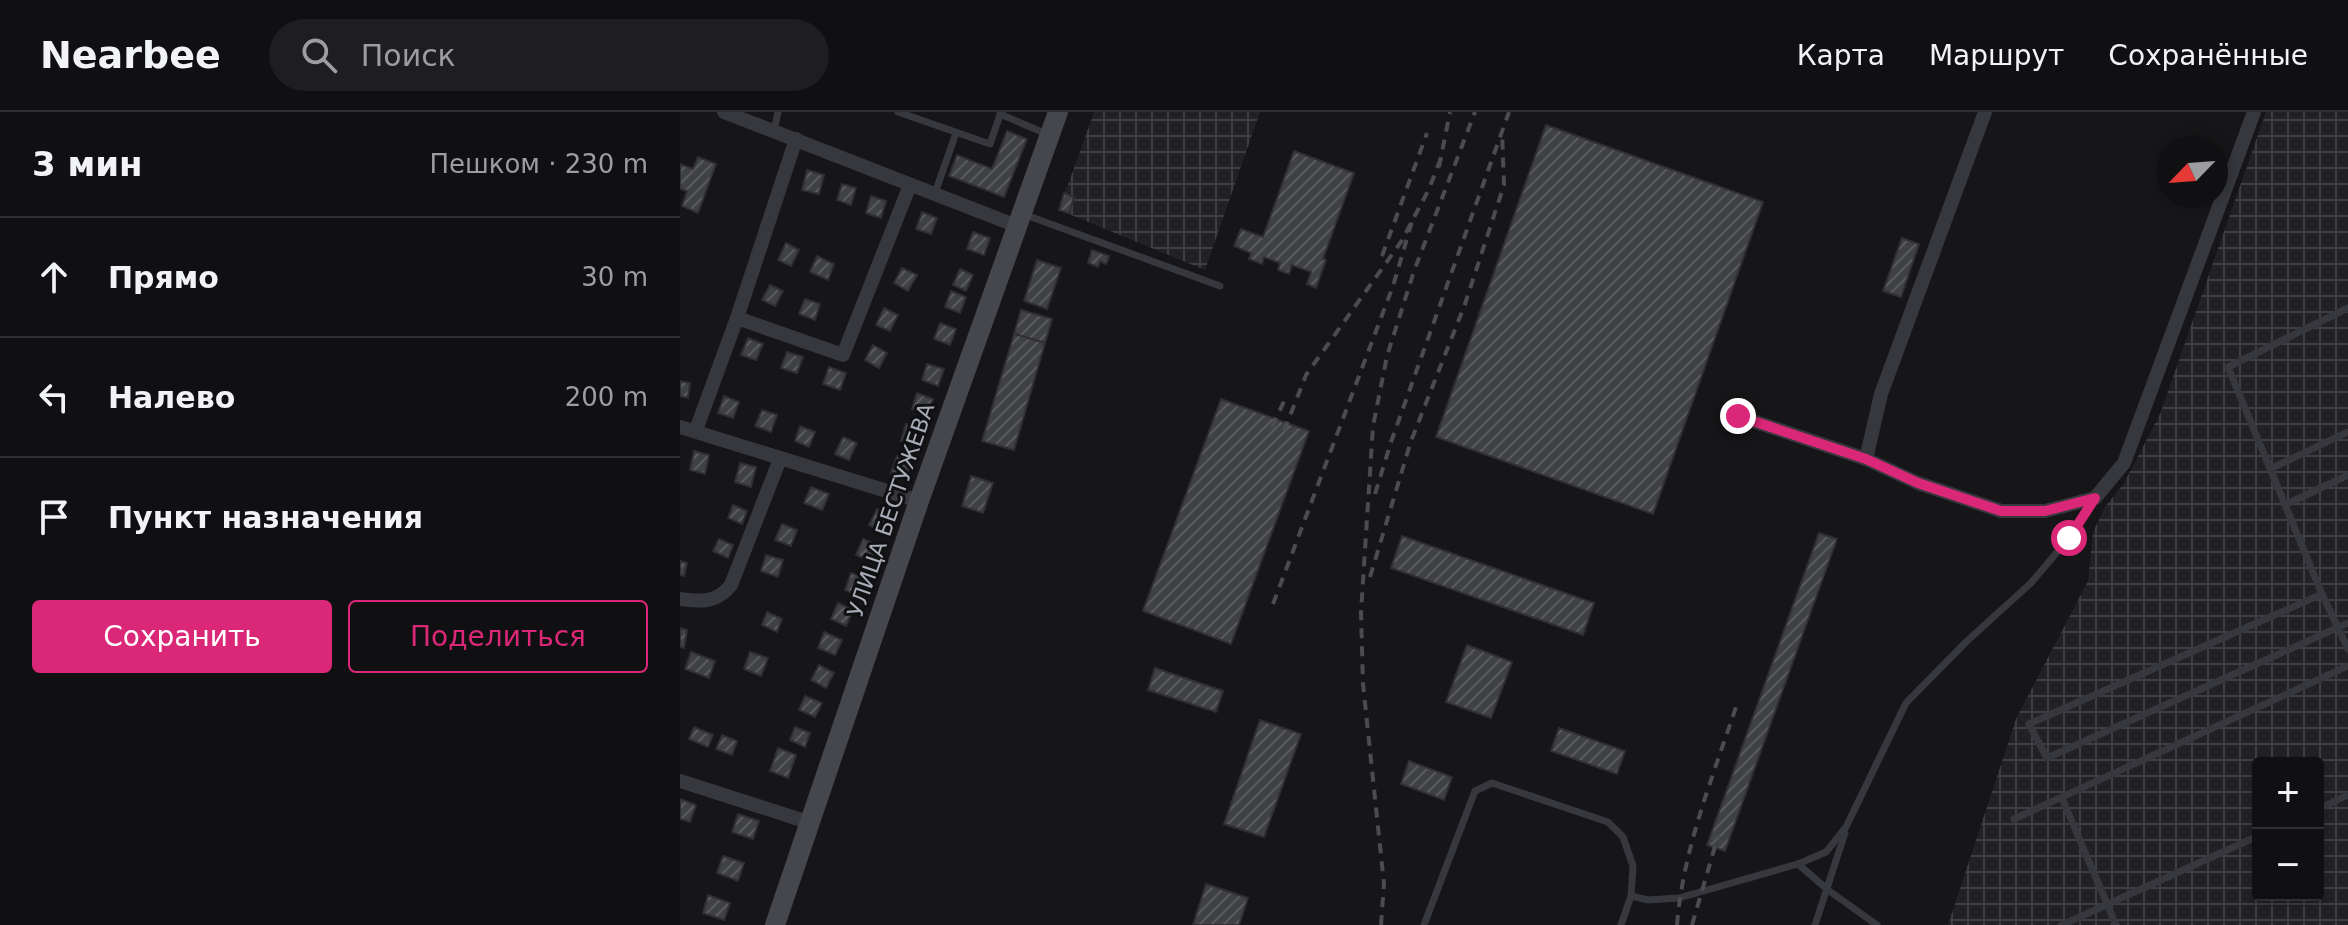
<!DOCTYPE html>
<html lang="ru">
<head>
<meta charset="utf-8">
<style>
  body { margin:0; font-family:"DejaVu Sans",sans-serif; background:#1e1e20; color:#f1f3f6 }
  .controls { position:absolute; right:24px; bottom:24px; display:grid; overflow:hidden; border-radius:8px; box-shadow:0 4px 12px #0003 }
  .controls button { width:72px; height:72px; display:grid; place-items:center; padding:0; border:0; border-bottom:2px solid #303032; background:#101012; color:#f1f3f6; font:40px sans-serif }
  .compass { position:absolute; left:1476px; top:24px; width:72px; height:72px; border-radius:50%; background:#101012; box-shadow:0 4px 12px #0003; rotate:245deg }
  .stop { position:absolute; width:24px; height:24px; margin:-18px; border:6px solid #db2777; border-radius:50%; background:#fff }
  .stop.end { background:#db2777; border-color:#fff; box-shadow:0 2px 8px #0008 }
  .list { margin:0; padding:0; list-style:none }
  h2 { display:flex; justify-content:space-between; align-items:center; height:104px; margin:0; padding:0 32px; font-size:34px }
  h2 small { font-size:26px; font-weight:400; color:#9c9d9f }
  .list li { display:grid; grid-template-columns:52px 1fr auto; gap:24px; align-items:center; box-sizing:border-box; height:120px; padding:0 32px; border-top:2px solid #303032 }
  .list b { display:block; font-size:30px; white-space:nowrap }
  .list em { font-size:26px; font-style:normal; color:#9c9d9f }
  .actions { display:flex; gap:16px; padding:24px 32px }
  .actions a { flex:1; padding:18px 0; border:2px solid #db2777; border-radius:8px; text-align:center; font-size:28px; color:#db2777 }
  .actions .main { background:#db2777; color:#fff }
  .icon { flex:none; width:44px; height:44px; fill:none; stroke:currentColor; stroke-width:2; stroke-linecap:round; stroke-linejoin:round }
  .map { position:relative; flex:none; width:1668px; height:813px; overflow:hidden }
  header { display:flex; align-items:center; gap:48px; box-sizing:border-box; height:112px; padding:0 40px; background:#101012; border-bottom:2px solid #303032 }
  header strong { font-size:38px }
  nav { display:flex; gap:44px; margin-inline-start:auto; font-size:28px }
  .search { width:560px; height:72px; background:#1e1e20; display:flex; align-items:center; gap:20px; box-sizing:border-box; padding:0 28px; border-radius:44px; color:#9c9d9f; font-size:30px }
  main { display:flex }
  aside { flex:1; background:#101012 }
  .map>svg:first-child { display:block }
</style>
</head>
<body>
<header>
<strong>Nearbee</strong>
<div class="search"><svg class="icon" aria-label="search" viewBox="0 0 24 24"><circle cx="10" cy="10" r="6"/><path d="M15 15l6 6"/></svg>Поиск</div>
<nav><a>Карта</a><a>Маршрут</a><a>Сохранённые</a></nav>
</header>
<main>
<aside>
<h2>3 мин<small>Пешком · 230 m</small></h2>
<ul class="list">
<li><svg class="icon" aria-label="ahead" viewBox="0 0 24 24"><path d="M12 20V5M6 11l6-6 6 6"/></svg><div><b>Прямо</b></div><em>30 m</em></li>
<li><svg class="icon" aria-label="left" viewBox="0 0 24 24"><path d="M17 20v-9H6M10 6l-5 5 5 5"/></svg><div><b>Налево</b></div><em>200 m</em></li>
<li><svg class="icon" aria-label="arrive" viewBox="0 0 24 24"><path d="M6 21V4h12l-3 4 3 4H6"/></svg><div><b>Пункт назначения</b></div></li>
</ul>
<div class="actions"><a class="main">Сохранить</a><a>Поделиться</a></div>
</aside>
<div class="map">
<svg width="1668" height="813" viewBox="0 0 1668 813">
  <defs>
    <pattern id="industrial-grid" width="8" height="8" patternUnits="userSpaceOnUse" patternTransform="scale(2)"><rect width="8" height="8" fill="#222225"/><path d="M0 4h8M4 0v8" fill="none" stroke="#3f3f43"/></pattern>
    <pattern id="building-hatch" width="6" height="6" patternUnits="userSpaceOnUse" patternTransform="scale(2)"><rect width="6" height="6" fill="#404145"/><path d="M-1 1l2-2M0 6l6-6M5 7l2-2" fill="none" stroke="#595a5e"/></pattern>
  </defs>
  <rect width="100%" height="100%" fill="#161618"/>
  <g fill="url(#industrial-grid)" fill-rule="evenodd">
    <path d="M414 0H580L525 158 379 98Z"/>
    <path d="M1586 0H1668V813H1268L1336 607 1408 469 1413 420 1425 395 1444 371 1480 302ZM1578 651H1638V783H1578Z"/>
  </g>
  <g fill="url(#building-hatch)" stroke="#303034" stroke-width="2">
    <path d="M866 13 1083 90 973 402 756 325Z"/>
    <path d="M327 19 347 27 324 85 269 64 277 43 312 57Z"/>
    <path d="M614 39 674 61 643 147 646 148 636 176 627 172 631 160 612 153 609 162 598 158 600 151 584 145 582 152 569 147 571 141 554 134 561 117 583 125Z"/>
    <path d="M18 45 36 52 18 101 2 94 7 79 0 77V52L13 57Z"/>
    <path d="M127 58 144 63 139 82 122 78Z"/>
    <path d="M162 72 176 76 171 93 157 88Z"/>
    <path d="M384 81 394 85 389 101 379 98Z"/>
    <path d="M191 84 206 89 201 106 186 101Z"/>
    <path d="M242 100 257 106 251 122 236 117Z"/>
    <path d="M293 120 310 126 304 143 287 137Z"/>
    <path d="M1222 126 1239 132 1221 185 1203 179Z"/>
    <path d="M106 131 119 138 111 154 98 148Z"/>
    <path d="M412 138 429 144 426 152 420 149 418 155 408 151Z"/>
    <path d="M137 144 154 152 148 168 130 160Z"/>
    <path d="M357 148 381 156 367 197 344 189Z"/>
    <path d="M222 156 237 163 228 179 214 171Z"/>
    <path d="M280 157 293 163 286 179 273 173Z"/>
    <path d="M90 173 103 179 95 194 82 188Z"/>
    <path d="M271 179 286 185 280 201 265 195Z"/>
    <path d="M125 187 140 192 135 208 119 202Z"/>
    <path d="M204 196 218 203 210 219 196 213Z"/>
    <path d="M341 198 372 207 365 231 334 222Z"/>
    <path d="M260 211 276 217 270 233 254 227Z"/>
    <path d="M334 222 365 231 334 338 302 329Z"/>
    <path d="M68 226 83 232 76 248 61 243Z"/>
    <path d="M193 233 207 241 199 256 185 248Z"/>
    <path d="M107 240 123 245 117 261 101 256Z"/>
    <path d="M247 252 264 257 258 274 242 268Z"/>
    <path d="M149 255 166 261 160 278 143 272Z"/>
    <path d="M0 269 10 271 8 286 0 284Z"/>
    <path d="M237 281 253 287 247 303 232 297Z"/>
    <path d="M44 284 59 290 53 306 38 301Z"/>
    <path d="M541 287 629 319 551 532 463 499Z"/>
    <path d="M82 298 97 303 91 320 75 314Z"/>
    <path d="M226 312 240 316 235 333 221 329Z"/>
    <path d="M120 314 135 320 129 335 115 329Z"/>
    <path d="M163 325 177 331 169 348 155 342Z"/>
    <path d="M14 339 29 343 25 362 10 358Z"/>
    <path d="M217 344 232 350 226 366 211 361Z"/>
    <path d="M60 351 76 355 71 375 55 370Z"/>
    <path d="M291 364 313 371 303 401 282 394Z"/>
    <path d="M131 375 149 382 142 398 124 391Z"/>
    <path d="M53 393 67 399 62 412 48 406Z"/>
    <path d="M197 397 210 403 203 420 189 413Z"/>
    <path d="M102 412 117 418 111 434 95 428Z"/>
    <path d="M1139 421 1157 427 1045 739 1027 733Z"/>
    <path d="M722 424 914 491 903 523 711 456Z"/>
    <path d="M39 427 53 433 48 446 33 439Z"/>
    <path d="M183 427 200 434 194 450 176 443Z"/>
    <path d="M86 443 103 448 98 465 81 459Z"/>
    <path d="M0 449 7 451 4 464 0 463Z"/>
    <path d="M171 461 185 466 178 483 165 478Z"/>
    <path d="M158 491 173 498 166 514 151 507Z"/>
    <path d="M87 500 102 507 97 520 82 513Z"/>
    <path d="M0 516 7 518 4 536 0 535Z"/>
    <path d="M144 520 162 528 155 543 138 536Z"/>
    <path d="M787 533 832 550 811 606 766 590Z"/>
    <path d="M11 540 35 549 29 566 5 557Z"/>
    <path d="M70 540 88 546 81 564 64 557Z"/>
    <path d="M139 553 154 561 146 576 131 568Z"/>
    <path d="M475 556 543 579 536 600 468 578Z"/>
    <path d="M125 584 142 591 135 605 119 598Z"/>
    <path d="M580 608 621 622 584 725 544 712Z"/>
    <path d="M14 615 33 623 28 635 9 627Z"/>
    <path d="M115 615 130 621 125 635 110 628Z"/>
    <path d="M879 616 945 639 937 662 871 639Z"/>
    <path d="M42 623 57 629 52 643 36 637Z"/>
    <path d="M98 636 116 643 108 666 90 659Z"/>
    <path d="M729 649 772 665 764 688 721 672Z"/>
    <path d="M0 687 16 693 10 710 0 707Z"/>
    <path d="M58 702 79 709 73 727 52 720Z"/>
    <path d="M43 744 64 751 58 769 37 761Z"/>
    <path d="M526 772 568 786 559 813H513Z"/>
    <path d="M28 783 50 791 44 808 23 801Z"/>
  </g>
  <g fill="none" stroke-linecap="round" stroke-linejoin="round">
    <g stroke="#37383d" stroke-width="7">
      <path d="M218 0 310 32 321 0"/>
      <path d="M320 2 369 23"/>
      <path d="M94 19 98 0"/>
      <path d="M255 81 276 21"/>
      <path d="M343 102 540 174"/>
      <path d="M1668 196 1548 255 1642 482 1349 612 1367 646 1668 511"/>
      <path d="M1592 356 1668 320"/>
      <path d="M1607 392 1668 363"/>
      <path d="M1642 482 1668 537"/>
      <path d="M1382 686 1436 813"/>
      <path d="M1638 697 1668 683"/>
      <path d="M1334 707 1668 554"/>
      <path d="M1118 752 1148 778 1197 813"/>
      <path d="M951 784 968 788 999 786 1118 752 1146 740 1166 715 1226 591 1287 529 1351 471 1389 426 1414 387"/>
      <path d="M744 813 795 679 812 671 928 710 943 725 953 754 951 784 941 813"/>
      <path d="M1135 813 1165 721"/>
      <path d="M1382 813 1578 724"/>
    </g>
    <g stroke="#37383d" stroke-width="14">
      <path d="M44 0 337 114"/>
      <path d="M57 206 116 27"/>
      <path d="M1058 304 1186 347 1238 371 1321 399H1365L1415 386 1444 351 1574 0"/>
      <path d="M0 315 239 389"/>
      <path d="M16 318 57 206 163 243 230 73"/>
      <path d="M1186 347 1201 282 1305 0"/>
      <path d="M0 487C21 490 37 491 51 473L100 347"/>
      <path d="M0 669 128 710"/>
    </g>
    <path stroke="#45474d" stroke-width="20" d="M95 813 239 389 378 0"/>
    <g stroke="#4a4c52" stroke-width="4" stroke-dasharray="10 8" stroke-linecap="butt">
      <path d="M759 55 770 0"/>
      <path d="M702 144 747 21"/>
      <path d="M592 315 606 285"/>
      <path d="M604 319 626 263 721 130 749 77 761 46"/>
      <path d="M695 382 711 330 829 0"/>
      <path d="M690 465 731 329 785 192 824 73 822 18"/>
      <path d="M593 492 713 174 733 106"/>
      <path d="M701 813 704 772 683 572 681 500 693 314 707 244 734 159 795 0"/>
      <path d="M997 813C1003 736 1034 662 1058 589"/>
      <path d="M1012 813 1038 724"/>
    </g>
  </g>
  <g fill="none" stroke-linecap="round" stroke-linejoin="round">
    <path stroke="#db2777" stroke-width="10" d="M1058 304 1186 347 1238 371 1321 399H1365L1415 386 1389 426"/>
  </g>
  <g text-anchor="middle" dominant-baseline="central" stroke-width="6" stroke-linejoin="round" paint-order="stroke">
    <g font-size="22" fill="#a8adb8" stroke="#111113">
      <text transform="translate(211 398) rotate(-71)">УЛИЦА БЕСТУЖЕВА</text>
    </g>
  </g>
</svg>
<div class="controls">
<button>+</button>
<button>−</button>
</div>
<svg class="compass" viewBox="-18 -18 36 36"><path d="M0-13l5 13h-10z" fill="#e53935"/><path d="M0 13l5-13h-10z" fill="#9c9d9f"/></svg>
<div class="stop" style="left:1389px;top:426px"></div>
<div class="stop end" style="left:1058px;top:304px"></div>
</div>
</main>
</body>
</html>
